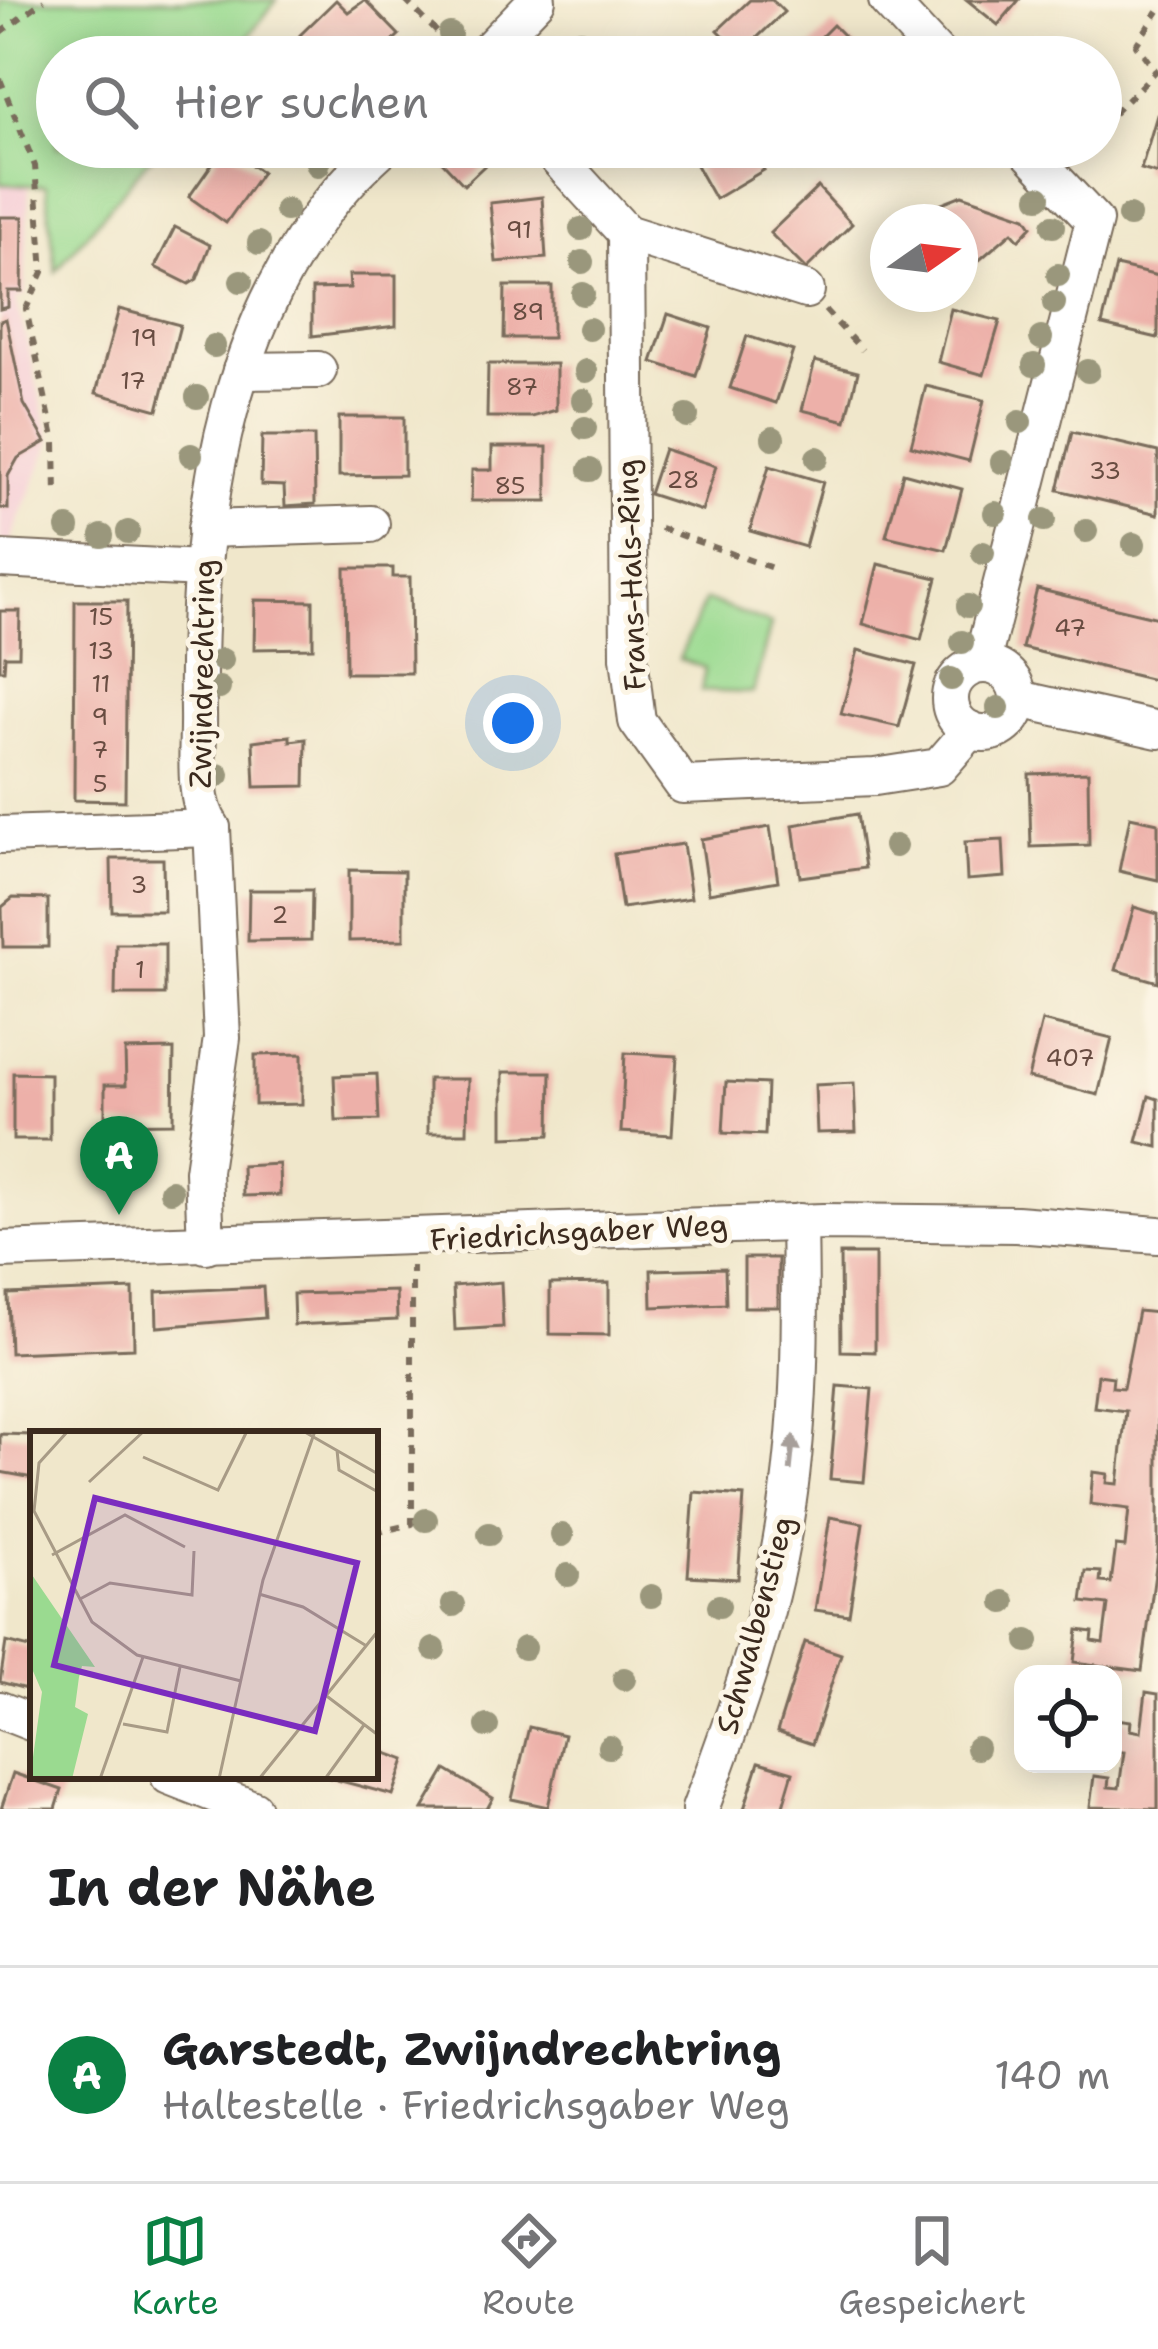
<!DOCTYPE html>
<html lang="de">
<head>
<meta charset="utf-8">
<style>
  body { margin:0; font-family:"Shantell Sans",sans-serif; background:#f2f2f2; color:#202124 }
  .controls { position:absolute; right:36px; bottom:36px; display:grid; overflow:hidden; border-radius:24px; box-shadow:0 6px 30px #0003 }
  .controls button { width:108px; height:108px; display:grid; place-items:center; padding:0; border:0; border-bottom:3px solid #e0e0e0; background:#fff; color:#202124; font:60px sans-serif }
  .compass { position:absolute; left:870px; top:204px; width:108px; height:108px; border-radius:50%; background:#fff; box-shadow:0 6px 30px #0003; rotate:76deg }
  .you { position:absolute; left:513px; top:723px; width:42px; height:42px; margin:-30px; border:9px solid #fff; border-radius:50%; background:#1a73e8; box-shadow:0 0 0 18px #1a73e833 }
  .badge { display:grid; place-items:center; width:78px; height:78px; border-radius:50%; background:#0b8043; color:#fff; font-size:39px; font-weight:700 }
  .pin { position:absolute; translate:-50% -99px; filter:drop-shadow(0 3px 6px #0008) }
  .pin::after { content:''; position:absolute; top:63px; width:42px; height:36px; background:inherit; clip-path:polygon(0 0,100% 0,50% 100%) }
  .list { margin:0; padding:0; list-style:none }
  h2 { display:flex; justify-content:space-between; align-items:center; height:156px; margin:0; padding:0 48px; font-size:51px }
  h2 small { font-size:39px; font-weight:400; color:#757577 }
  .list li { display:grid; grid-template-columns:78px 1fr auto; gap:36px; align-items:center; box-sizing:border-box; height:216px; padding:0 48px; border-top:3px solid #e0e0e0 }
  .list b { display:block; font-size:45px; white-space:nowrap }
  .list p { margin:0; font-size:39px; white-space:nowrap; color:#757577 }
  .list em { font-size:39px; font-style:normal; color:#757577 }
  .icon { flex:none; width:66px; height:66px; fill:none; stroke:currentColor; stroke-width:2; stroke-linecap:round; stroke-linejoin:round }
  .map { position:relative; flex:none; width:1158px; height:1809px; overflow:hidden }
  .search { position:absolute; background:#fff; box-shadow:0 6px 30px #0003; left:36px; right:36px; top:36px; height:132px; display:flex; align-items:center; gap:30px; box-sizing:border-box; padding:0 42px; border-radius:66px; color:#757577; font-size:45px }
  .sheet { height:372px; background:#fff }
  nav { display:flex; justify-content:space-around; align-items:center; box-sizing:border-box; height:168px; border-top:3px solid #e0e0e0; background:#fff; font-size:33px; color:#757577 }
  nav a { display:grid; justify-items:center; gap:6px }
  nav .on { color:#0b8043 }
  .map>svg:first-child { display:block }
</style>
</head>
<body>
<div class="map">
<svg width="1158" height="1809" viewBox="0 0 1158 1809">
  <rect width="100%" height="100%" fill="#fcf5e5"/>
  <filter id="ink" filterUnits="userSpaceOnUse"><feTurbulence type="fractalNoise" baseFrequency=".00833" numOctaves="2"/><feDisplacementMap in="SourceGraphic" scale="24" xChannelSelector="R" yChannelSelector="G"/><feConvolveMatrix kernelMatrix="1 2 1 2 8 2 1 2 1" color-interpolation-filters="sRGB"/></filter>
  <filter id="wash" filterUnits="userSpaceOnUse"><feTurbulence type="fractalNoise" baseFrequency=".004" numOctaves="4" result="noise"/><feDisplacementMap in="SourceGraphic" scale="48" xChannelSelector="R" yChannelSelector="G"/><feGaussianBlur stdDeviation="2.7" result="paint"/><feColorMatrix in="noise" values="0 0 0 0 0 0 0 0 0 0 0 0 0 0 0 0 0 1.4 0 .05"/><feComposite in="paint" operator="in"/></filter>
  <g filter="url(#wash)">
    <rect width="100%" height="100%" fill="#f0e7cb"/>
    <path fill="#f6cfd7" d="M0 184H29L25 296 16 298 51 442 10 543H0Z"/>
    <g fill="#9ada90" stroke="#6a8257" stroke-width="3">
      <path d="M0 0H277L232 57H57V147H159L56 271 46 186 0 184Z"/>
      <path d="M705 600 771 624 753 693 701 691 705 668 679 659Z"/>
    </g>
    <g id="blocks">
      <g fill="#edb0a9">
        <path d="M336 0 348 12 365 0 399 35 376 57H320L300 35Z"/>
        <path d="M750 0H772L784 12 741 53 718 30Z"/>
        <path d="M967 0H1019L998 25Z"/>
        <path d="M833 25 865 57H801Z"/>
        <path d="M1157 115H1158V174L1141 169Z"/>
        <path d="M224 147 262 172 226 223 189 197Z"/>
        <path d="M428 147H498L501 150 464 185Z"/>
        <path d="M712 147H751L764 170 715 199 692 158Z"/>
        <path d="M818 187 852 224 806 269 770 233Z"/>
        <path d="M962 195 1026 217 1032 226 1019 240 1012 232 976 263 960 265V222H940L934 206Z"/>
        <path d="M542 197 546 258 496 262 490 203Z"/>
        <path d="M0 217H23L22 291H8V307L0 309Z"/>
        <path d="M175 227 210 245 197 279 189 284 155 267Z"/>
        <path d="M1116 266 1158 276V338L1102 325Z"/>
        <path d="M349 275H396V326L312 336V289L350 288Z"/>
        <path d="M505 286H552V338H504Z"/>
        <path d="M119 309 180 325 158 410 96 393Z"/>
        <path d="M951 309 1000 321 984 375 938 362Z"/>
        <path d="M668 314 711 328 696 376 652 362Z"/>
        <path d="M6 319 24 404 46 442 18 458 8 476V509L0 508V321Z"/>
        <path d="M747 336 793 351 776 403 730 388Z"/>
        <path d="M815 361 858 372 846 421 802 410Z"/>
        <path d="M488 364H556V410L532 417H487Z"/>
        <path d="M926 386 984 400 969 461 911 446Z"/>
        <path d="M339 417H404V475L339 476Z"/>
        <path d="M1072 432 1158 452V514L1058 490Z"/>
        <path d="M262 436H314L315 504 285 506 284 486 261 485Z"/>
        <path d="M492 447H547V501H471L472 470H492Z"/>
        <path d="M664 449 716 466 702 511 649 494Z"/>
        <path d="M769 466 823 482 805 547 750 531Z"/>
        <path d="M903 473 962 489 946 550 886 536Z"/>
        <path d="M878 564 937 578 921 640 863 624Z"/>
        <path d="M345 568H393V577H410L411 673H346Z"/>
        <path d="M1037 589 1158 618V681L1022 648Z"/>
        <path d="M255 600 313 601V648L254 649Z"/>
        <path d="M75 601H127L125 801 74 800Z"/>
        <path d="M0 611H20L19 656H5L4 670H0Z"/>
        <path d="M858 650 916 665 899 727 841 714Z"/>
        <path d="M290 736V741L306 739 305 786 255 787 253 741Z"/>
        <path d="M1088 772 1089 845 1031 847 1029 774Z"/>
        <path d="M857 814 865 868 800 877 793 825Z"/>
        <path d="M1130 817 1158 823V880L1119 871Z"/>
        <path d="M770 827 778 881 709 893 701 839Z"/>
        <path d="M1003 840 1005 877 967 880 965 842Z"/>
        <path d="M683 844 691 898 622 908 614 854Z"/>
        <path d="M111 859H163L164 911H112Z"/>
        <path d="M349 870 404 871V940L349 941Z"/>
        <path d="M249 890H312L311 940 248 941Z"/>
        <path d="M13 898 48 899V947H3L2 907Z"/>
        <path d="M1134 907 1158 914V982L1116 970Z"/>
        <path d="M116 944H165V995H115Z"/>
        <path d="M1042 1021 1112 1038 1098 1095 1028 1078Z"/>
        <path d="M174 1049 173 1123 105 1124V1085H126L125 1050Z"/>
        <path d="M625 1053 677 1056 672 1135 621 1132Z"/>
        <path d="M302 1054V1104L255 1105V1055Z"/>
        <path d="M503 1072H551L550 1135 503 1137Z"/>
        <path d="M13 1073 50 1074V1140H13Z"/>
        <path d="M377 1074 379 1120 336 1121 334 1076Z"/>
        <path d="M428 1079H468L467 1133H428Z"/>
        <path d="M726 1082 767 1084 765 1135 723 1133Z"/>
        <path d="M854 1083 856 1132 817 1133 815 1085Z"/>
        <path d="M1149 1096 1158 1099V1147L1137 1142Z"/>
        <path d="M279 1164 280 1195 243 1196 242 1166Z"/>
        <path d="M840 1254H875V1352L841 1351Z"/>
        <rect x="744" y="1258" width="34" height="49"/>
        <path d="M725 1268 726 1304 652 1307 651 1270Z"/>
        <path d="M501 1282 503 1327 455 1330 453 1286Z"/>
        <path d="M609 1283V1335L550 1334V1284Z"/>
        <path d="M263 1287 265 1318 157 1327 156 1292Z"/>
        <path d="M133 1289 134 1348 10 1353 8 1294Z"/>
        <path d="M396 1291 397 1320 294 1325 293 1294Z"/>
        <path d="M1138 1311 1158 1313V1551L1142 1671 1074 1662 1078 1630 1093 1632 1092 1641 1103 1643 1108 1605 1082 1602 1086 1571 1101 1572 1100 1582 1111 1583 1116 1546 1125 1547 1129 1509 1090 1504 1093 1472 1108 1474 1107 1483 1118 1484 1126 1411 1094 1407 1098 1375 1113 1377 1112 1387 1123 1388Z"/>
        <path d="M838 1386 872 1389 864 1482 830 1479Z"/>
        <path d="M0 1434 33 1435V1478L0 1472Z"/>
        <path d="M694 1492 744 1496 738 1579 688 1576Z"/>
        <path d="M830 1517 863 1523 849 1615 815 1610Z"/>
        <path d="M6 1642 33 1649V1691L0 1682Z"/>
        <path d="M805 1642 841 1654 812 1744 777 1732Z"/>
        <path d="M1146 1692 1158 1694V1809L1090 1807 1094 1776 1109 1778 1108 1787 1119 1788 1124 1752 1113 1751 1116 1719 1131 1721 1130 1730 1141 1732Z"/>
        <path d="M529 1727 564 1735 548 1807 512 1799Z"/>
        <path d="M375 1749 405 1760 393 1795 326 1777 375 1776Z"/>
        <path d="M759 1762 793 1772 782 1809H744Z"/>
        <path d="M446 1770 493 1798 487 1809H423Z"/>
        <path d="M13 1773 62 1790 56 1809H1Z"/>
      </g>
    </g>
  </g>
  <g filter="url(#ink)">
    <use href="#blocks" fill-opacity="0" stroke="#7a6c5b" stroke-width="3"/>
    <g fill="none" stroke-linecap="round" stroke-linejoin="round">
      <defs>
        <g id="minor">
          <path d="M887 0 940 57"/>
          <path d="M482 57 537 0"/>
          <path d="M547 147 626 233 629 657 637 721 683 785 875 777 939 767 971 730"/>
          <path d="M626 233 806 290"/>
          <path d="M241 371 318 370"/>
          <path d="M206 529 371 524"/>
          <path d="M0 559 202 569"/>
          <path d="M981 665 1094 221 1024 147"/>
          <circle cx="984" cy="699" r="34"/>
          <path d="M1019 699 1158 730"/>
          <path d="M0 835 212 828"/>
          <path d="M206 1245 203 1171 222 1038 212 828C191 798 199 749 198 713 195 513 225 287 383 147"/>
          <path d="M0 1250 823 1222 1016 1224 1158 1235"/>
          <path d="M0 1710 33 1723"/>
          <path d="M169 1776 253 1809"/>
          <path d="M700 1809C734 1719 769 1621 784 1526 801 1425 801 1324 799 1222"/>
        </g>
      </defs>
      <use href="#minor" stroke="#7a6c5b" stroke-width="40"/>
      <g stroke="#7a6c5b" stroke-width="6" stroke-dasharray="9 9" stroke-linecap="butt">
        <path d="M405 0 453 48"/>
        <path d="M0 33 44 0"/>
        <path d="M0 79 35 166 43 272 26 309 55 442 56 496"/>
        <path d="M1101 126 1156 71 1136 45 1158 11"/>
        <path d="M825 310 862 350"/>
        <path d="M660 528 775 569"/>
        <path d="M375 1533 412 1524V1266"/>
      </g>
      <use href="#minor" stroke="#fff" stroke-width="36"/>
    </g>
    <g fill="#9a977b">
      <circle cx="450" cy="34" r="12"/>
      <circle cx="580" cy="41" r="12"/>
      <circle cx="318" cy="165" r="12"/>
      <circle cx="1039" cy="197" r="12"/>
      <circle cx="286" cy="210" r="12"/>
      <circle cx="1129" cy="216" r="12"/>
      <circle cx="1053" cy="226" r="12"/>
      <circle cx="581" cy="229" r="12"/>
      <circle cx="259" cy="243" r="12"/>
      <circle cx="582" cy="262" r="12"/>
      <circle cx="1058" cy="275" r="12"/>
      <circle cx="241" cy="281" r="12"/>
      <circle cx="583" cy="294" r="12"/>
      <circle cx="1054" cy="303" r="12"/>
      <circle cx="589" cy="329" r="12"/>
      <circle cx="1041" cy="338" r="12"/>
      <circle cx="214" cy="346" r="12"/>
      <circle cx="1034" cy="365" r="12"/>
      <circle cx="586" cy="371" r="12"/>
      <circle cx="1088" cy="371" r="12"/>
      <circle cx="197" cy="397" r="12"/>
      <circle cx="583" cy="400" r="12"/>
      <circle cx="687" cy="416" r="12"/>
      <circle cx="1020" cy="422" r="12"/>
      <circle cx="585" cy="428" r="12"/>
      <circle cx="773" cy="438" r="12"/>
      <circle cx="191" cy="455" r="12"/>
      <circle cx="817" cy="458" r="12"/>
      <circle cx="1002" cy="462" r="12"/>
      <circle cx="590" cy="470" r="12"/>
      <circle cx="995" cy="513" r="12"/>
      <circle cx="1044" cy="520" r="12"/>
      <circle cx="68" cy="528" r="12"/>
      <circle cx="1086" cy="531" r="12"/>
      <circle cx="128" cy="532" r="12"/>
      <circle cx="102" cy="536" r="12"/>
      <circle cx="1134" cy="544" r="12"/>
      <circle cx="983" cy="553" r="12"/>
      <circle cx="968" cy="606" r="12"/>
      <circle cx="962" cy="642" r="12"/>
      <circle cx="222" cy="660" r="12"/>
      <circle cx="951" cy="679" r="12"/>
      <circle cx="219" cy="688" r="12"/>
      <circle cx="998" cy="708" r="12"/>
      <circle cx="218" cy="775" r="12"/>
      <circle cx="895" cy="846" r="12"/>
      <circle cx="171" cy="1191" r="12"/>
      <circle cx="426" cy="1520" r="12"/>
      <circle cx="489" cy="1534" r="12"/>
      <circle cx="562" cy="1535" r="12"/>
      <circle cx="568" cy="1575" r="12"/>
      <circle cx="651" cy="1596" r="12"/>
      <circle cx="1004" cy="1602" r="12"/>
      <circle cx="453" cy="1605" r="12"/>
      <circle cx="719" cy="1606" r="12"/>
      <circle cx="1028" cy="1641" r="12"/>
      <circle cx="524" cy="1648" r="12"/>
      <circle cx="434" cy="1649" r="12"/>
      <circle cx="624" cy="1679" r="12"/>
      <circle cx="487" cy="1726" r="12"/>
      <circle cx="609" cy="1747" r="12"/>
      <circle cx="977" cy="1748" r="12"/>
    </g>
    <defs><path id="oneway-solid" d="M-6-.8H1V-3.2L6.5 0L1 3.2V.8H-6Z" transform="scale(3)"/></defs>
    <use fill="#a79f9a" href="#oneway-solid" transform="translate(792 1453) rotate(-84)"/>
  </g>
  <g text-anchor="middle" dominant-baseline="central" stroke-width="10" stroke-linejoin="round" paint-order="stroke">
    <g font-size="24" fill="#684c41">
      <text x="519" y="230">91</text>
      <text x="528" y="312">89</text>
      <text x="144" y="338">19</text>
      <text x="133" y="381">17</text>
      <text x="522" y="387">87</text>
      <text x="1105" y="471">33</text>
      <text x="683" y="480">28</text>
      <text x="510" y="486">85</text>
      <text x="101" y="617">15</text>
      <text x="1070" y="628">47</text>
      <text x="101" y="651">13</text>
      <text x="101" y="684">11</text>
      <text x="100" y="717">9</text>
      <text x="100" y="750">7</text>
      <text x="100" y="784">5</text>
      <text x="139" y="885">3</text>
      <text x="280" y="915">2</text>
      <text x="140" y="970">1</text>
      <text x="1070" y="1058">407</text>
    </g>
    <g font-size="30" fill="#3b2a1e" stroke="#fcf5e5">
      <text transform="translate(631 575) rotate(-92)">Frans-Hals-Ring</text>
      <text transform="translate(202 674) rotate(-89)">Zwijndrechtring</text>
      <text transform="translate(579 1232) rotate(-3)">Friedrichsgaber Weg</text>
      <text transform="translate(755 1625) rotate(-75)">Schwalbenstieg</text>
    </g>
  </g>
  <g transform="translate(30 1431)">
    <rect width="348" height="348" fill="#f0e7cb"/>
    <path d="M0 141 65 236 52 235 49 246 45 276 58 283 42 348H0L12 261 0 233Z" fill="#9ada90"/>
    <path fill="none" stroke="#a89b86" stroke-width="3" d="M38 0 9 32 4 80 62 191 107 224 211 250M273 0 348 43M307 19 309 39 348 61M113 26 188 59 217 0M59 51 114 0M22 124 95 84 155 116M229 163 273 176 335 214M50 168 80 152 162 164 164 120M294 263 348 304M93 293 137 301 150 236M70 348 113 226M189 348 233 149 285 0M229 348 348 200M295 348 334 294"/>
    <path fill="#7b2cbf" fill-opacity="0.15" stroke="#7b2cbf" stroke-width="6" d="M65 67 327 132 285 300 24 234Z"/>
    <rect width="348" height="348" fill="none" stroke="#3b2a1e" stroke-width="6"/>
  </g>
</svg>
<div class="controls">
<button><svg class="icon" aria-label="locate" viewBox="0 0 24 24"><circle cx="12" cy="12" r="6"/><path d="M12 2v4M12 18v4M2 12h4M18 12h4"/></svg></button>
</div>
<svg class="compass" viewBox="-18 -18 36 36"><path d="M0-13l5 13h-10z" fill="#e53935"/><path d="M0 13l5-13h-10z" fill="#757577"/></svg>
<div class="you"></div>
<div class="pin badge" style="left:119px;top:1215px">A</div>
<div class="search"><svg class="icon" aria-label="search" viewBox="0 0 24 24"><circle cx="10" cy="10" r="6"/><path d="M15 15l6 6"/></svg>Hier suchen</div>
</div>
<section class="sheet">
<h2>In der Nähe<small></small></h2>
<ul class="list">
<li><span class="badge">A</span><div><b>Garstedt, Zwijndrechtring</b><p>Haltestelle · Friedrichsgaber Weg</p></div><em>140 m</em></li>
</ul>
</section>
<nav>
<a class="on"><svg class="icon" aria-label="map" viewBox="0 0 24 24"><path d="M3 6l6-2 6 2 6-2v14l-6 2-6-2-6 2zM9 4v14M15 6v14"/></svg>Karte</a>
<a><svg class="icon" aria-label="directions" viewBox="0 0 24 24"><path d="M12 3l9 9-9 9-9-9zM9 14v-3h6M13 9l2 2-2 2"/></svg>Route</a>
<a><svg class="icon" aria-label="saved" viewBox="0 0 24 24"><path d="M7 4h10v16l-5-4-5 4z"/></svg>Gespeichert</a>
</nav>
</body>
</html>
